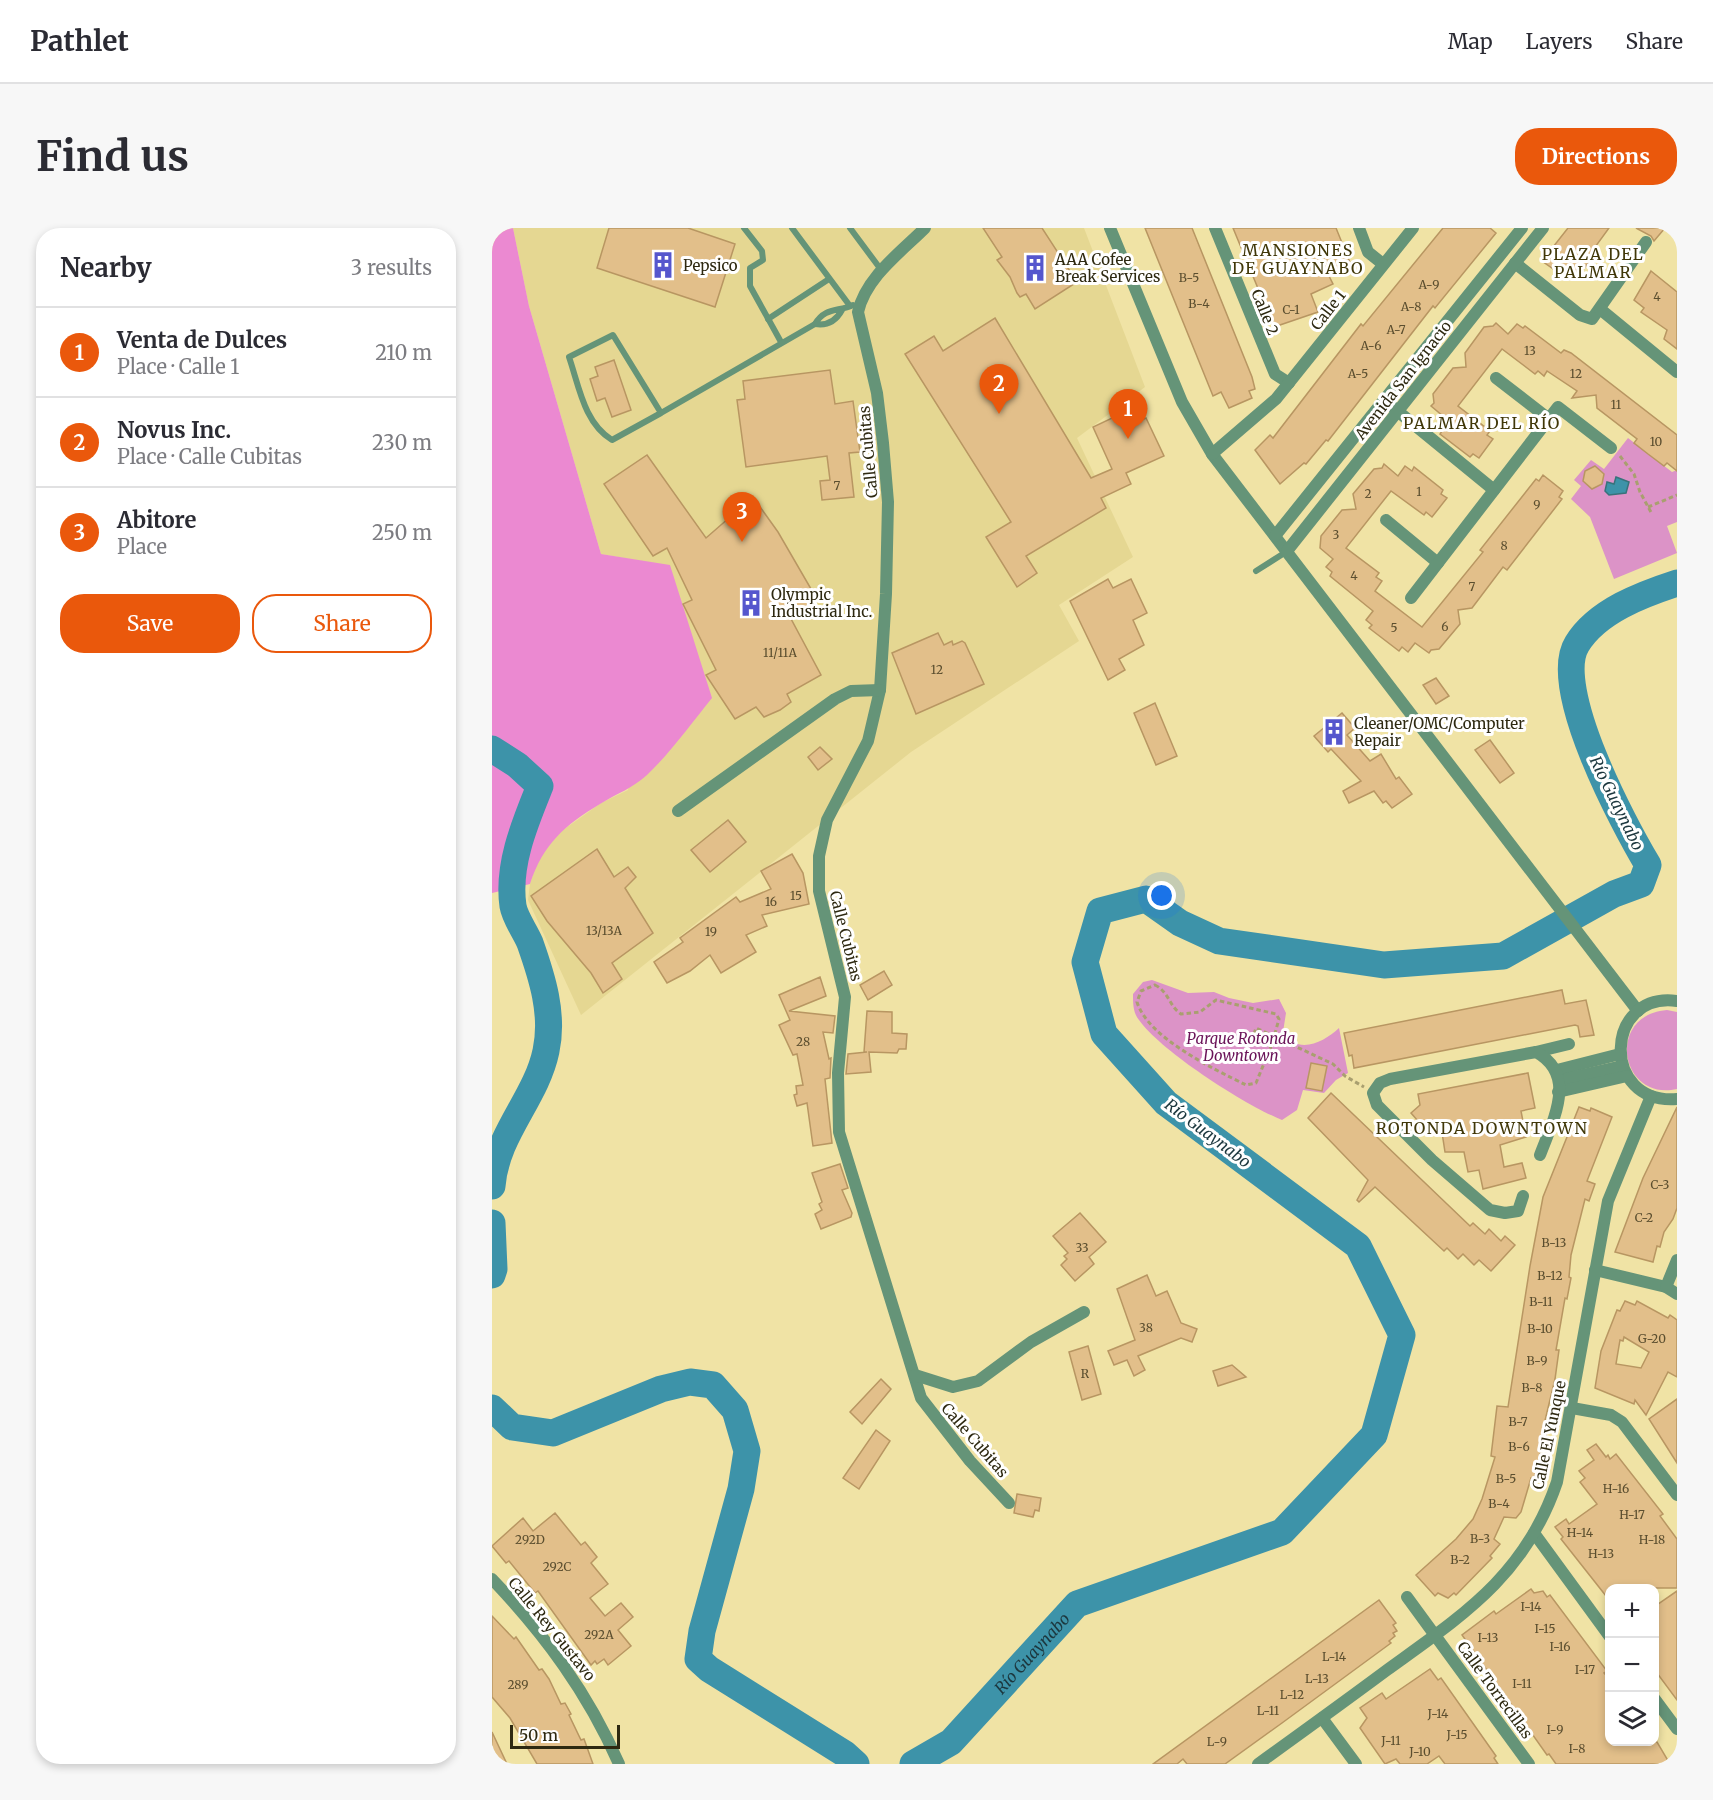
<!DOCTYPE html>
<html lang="en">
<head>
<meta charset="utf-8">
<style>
  body { margin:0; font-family:Merriweather,serif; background:#f7f7f7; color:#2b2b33 }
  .controls { position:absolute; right:18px; bottom:18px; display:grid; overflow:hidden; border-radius:12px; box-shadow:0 3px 9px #0003 }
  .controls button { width:54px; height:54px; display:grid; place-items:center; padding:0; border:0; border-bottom:2px solid #e1e1e2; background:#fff; color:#2b2b33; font:30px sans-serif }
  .scale { position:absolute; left:18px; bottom:15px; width:110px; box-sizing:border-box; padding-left:6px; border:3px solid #2e2911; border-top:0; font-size:16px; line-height:21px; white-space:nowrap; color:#2e2911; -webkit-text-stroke:4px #fff; paint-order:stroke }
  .you { position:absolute; left:670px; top:668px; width:21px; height:21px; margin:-15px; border:4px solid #fff; border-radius:50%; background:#1a73e8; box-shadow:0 0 0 9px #1a73e833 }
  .badge { display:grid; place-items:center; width:39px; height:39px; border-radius:50%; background:#ea580c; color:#fff; font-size:20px; font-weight:700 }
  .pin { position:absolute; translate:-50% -50px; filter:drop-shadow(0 2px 3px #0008) }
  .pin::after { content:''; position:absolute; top:32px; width:21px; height:18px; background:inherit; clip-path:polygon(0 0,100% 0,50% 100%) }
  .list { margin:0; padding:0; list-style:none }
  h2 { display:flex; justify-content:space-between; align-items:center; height:78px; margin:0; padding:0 24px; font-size:26px }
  h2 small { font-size:20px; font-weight:400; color:#7c7c81 }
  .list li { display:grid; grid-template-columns:39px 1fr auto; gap:18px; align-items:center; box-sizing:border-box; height:90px; padding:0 24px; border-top:2px solid #e1e1e2 }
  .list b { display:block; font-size:22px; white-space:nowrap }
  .list p { margin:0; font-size:20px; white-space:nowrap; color:#7c7c81 }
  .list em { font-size:20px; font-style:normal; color:#7c7c81 }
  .actions { display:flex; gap:12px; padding:18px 24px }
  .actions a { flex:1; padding:14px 0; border:2px solid #ea580c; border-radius:24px; text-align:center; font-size:21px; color:#ea580c }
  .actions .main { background:#ea580c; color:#fff }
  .icon { flex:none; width:33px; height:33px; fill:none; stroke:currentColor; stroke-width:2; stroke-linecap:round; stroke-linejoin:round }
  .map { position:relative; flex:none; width:1185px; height:1536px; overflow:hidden; border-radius:24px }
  header { display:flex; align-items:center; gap:36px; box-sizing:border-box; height:84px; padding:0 30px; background:#fff; border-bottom:2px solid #e1e1e2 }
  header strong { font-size:28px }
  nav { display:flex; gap:33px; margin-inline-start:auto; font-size:21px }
  .intro { display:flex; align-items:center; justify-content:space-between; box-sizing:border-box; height:144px; padding:0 36px }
  h1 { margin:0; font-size:42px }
  .button { padding:15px 27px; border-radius:24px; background:#ea580c; color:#fff; font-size:21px; font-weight:700 }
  main { display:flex; gap:36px; padding:0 36px }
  aside { flex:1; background:#fff; border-radius:24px; box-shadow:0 3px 9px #0003 }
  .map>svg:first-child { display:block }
</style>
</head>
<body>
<header>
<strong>Pathlet</strong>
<nav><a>Map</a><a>Layers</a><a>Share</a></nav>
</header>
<div class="intro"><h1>Find us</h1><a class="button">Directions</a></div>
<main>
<aside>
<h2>Nearby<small>3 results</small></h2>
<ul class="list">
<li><span class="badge">1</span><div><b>Venta de Dulces</b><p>Place · Calle 1</p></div><em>210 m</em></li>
<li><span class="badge">2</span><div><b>Novus Inc.</b><p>Place · Calle Cubitas</p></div><em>230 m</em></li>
<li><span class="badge">3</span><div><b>Abitore</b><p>Place</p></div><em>250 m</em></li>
</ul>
<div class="actions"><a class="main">Save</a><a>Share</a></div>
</aside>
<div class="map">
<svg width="1185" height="1536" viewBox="0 0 1185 1536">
  <rect width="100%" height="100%" fill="#f0e3a5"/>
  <path fill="#e5d792" d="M21 0H592L653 159 585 210 641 329 567 377 587 413 419 524 89 787 36 672 38 656 45 633 64 607 109 575 136 562 178 338 109 326 37 78Z"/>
  <g fill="#dc93c7">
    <path d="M1136 210 1180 244 1185 242V294L1175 298 1185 325 1122 351 1098 289 1079 271 1089 258 1082 252 1099 232 1112 241Z"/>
    <path d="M660 752 696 765 722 764 737 770 761 775 787 771 794 785 791 804C806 828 832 814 847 800L856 845 844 852 832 865 811 862 805 882 790 892C753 877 670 824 647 792 641 785 641 775 641 766L651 754Z"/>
    <path d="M1175 782 1185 784V861C1128 874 1113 787 1175 782Z"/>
  </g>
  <path fill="#eb89d1" d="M0 0H21L37 78 109 326 178 337 220 470C199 496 179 524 155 547 141 560 124 566 108 576 73 597 51 616 38 656L0 665Z"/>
  <path fill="#3d93a9" stroke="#38737b" stroke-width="1.5" d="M1124 249 1137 254 1134 265 1117 267 1113 263 1115 254 1122 256Z"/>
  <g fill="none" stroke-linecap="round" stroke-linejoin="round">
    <g stroke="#3d93a9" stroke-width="27">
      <path d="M0 521 25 537 48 558C33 595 15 637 21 678 23 690 33 703 38 715 50 749 62 786 54 823 44 871 4 906 0 958"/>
      <path d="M0 995 2 1041 0 1047"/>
      <path d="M0 1180 20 1199 61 1205 169 1161 198 1154 221 1157 243 1182 255 1223 249 1261 210 1403 206 1431 217 1441 353 1526 364 1536"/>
      <path id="s1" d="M421 1536 459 1514 585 1376 790 1304 882 1207 910 1107 866 1018 674 875 612 806 593 734 608 683 654 671 688 695 727 713 892 737 1011 728 1122 666 1149 656 1156 637C1132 597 1058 459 1085 416 1105 383 1151 366 1185 355"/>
    </g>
  </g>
  <g fill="#e2bf8a" stroke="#b89662" stroke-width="1.5" fill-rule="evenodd">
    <path d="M117 0H196L243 16 223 79 105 40Z"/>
    <path d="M491 0H550L585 54 543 81 534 66 528 69 525 65 518 49 505 32 510 29Z"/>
    <path d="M653 0H700L760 149 763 161 757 163 760 170 737 180 729 164 721 168Z"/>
    <path d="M741 0H844L859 37 837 48 841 56 819 66 826 84 782 99Z"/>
    <path d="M951 0H998L1004 5 943 80 941 78 836 213 834 212 814 236 812 235 788 256 763 222 778 207 781 210 869 96 871 98Z"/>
    <path d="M1076 0H1117L1098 26 1102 27 1091 42 1087 40 1077 52 1050 33Z"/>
    <path d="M1144 0H1173L1162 13 1159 8Z"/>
    <path d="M1159 43 1185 64V121L1172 111 1175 102 1149 84 1152 80 1142 72Z"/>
    <path d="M503 90 599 250 620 241 601 199 637 182 643 195 654 190 672 228 634 245 639 256 609 270 614 280 534 328 545 345 525 359 494 309 519 294 413 126 442 108 451 123Z"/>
    <path d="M1004 95 1016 106 1025 96 1031 100 1033 98 1069 125 1072 122 1079 125 1185 207V243L1175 235 1172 238 1156 226 1142 215 1145 211 1105 180 1104 167 1080 170 1085 163 1055 143 1052 148 1046 143 1043 146 1010 121 966 178 998 203 995 207 1001 211 987 230 981 226 978 229 948 206 950 203 945 199 952 189 939 178 942 175 941 166 961 140 974 139 973 125 992 99 1001 98Z"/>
    <path d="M122 132 139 182 120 189 113 170 105 173 98 151 106 148 103 139Z"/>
    <path d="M338 142 343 176 361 173 368 224 357 225 362 269 330 272 328 253 338 252 335 228 254 239 245 172 253 171 251 153Z"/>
    <path d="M155 227 214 310 261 269 286 304 326 373 297 387 329 447 295 466 299 474 288 482 272 489 264 479 243 491 214 447 224 442 191 376 200 372 175 320 161 328 112 256Z"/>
    <path d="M892 236 906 248 913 238 920 243 922 239 951 262 949 266 955 270 940 289 934 284 932 287 899 263 854 320 887 345 884 349 890 353 883 363 930 399 991 324 988 322 1044 251 1047 253 1051 247 1071 263 1067 269 1070 271 1015 342 1011 339 980 380 966 382 968 396 947 421 939 422 937 425 923 415 916 424 910 419 907 423 877 400 880 397 874 392 881 383 838 348 840 344 834 339 841 331 828 320 829 308 850 282 864 281 861 266 882 241 890 240Z"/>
    <path d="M1103 238 1112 246 1110 256 1100 261 1091 253 1093 243Z"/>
    <path d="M616 351 621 360 639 351 655 385 641 392 652 417 627 431 633 442 616 452 578 373Z"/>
    <path d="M446 405 452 417 460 413 461 417 470 413 473 415 492 456 424 486 400 425Z"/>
    <path d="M944 450 957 468 944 476 931 457Z"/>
    <path d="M663 475 685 528 664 537 642 485Z"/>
    <path d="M850 485 863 500 855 507 878 533 889 526 904 551 907 549 920 566 900 580 894 573 891 575 882 563 857 575 851 563 869 553 839 521 836 524 822 508Z"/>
    <path d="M998 512 1022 545 1008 555 983 522Z"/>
    <path d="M328 519 340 531 326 542 316 529Z"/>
    <path d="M236 592 254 614 218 644 199 622Z"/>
    <path d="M105 621 122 649 136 639 144 649 133 660 161 705 120 735 130 751 111 765 99 745 55 693 39 668Z"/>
    <path d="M300 626 311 645 317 676 270 687 275 698 254 707 264 724 229 745 218 727 198 743 175 755 162 734 191 714 188 710 244 669 248 674 279 661 269 643Z"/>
    <path d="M392 743 400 757 376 772 368 757Z"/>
    <path d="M328 749 334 768 297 783 343 788 341 805 331 804 337 831 339 830 338 850 333 851 340 915 321 918 315 875 305 878 302 867 305 866 304 858 311 857 305 826 301 827 287 797 298 792 287 767Z"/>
    <path d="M1070 762 1073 776 1094 772 1102 807 1088 809 1086 798 1083 797 862 840 860 827 857 828 852 805Z"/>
    <path d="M375 783 400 784V805L415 806 414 821H407L405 825 377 824 379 844 354 846 356 826 375 824H372Z"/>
    <path d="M819 835 835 838 830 863 814 860Z"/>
    <path d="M1036 845 1043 880 1029 883 1034 909 1008 917 1012 939 1030 935 1034 950 991 961 987 942 976 944 972 924H953L949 898 933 901 919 885 928 877 926 866Z"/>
    <path d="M839 865 978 998 981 995 993 1006 997 1001 1009 1013 1013 1008 1023 1017 999 1043 987 1032 982 1037 971 1026 966 1031 955 1020 952 1023 883 959 867 974 865 972 876 952 816 890Z"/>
    <path d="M1087 879 1098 883 1099 880 1120 889 1095 953 1103 956 1097 973 1093 971 1079 1027 1077 1049 1079 1050 1075 1071 1073 1070 1064 1122H1067L1063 1151 1051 1201 1055 1202 1052 1223 1049 1222 1042 1251 1039 1250 1029 1284 1024 1290 1012 1289 1002 1311 1008 1316 998 1328 1000 1330 964 1367 962 1365 956 1370 946 1365 943 1368 924 1347 964 1311 981 1291 990 1271 1003 1229 999 1228 1005 1178 1016 1179 1038 1038 1051 969Z"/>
    <path d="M1185 879V980L1181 991 1172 1004 1168 1019 1165 1018 1161 1034 1123 1024 1151 950Z"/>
    <path d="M348 936 356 960 350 962 360 985 359 989 329 1001 323 986 330 982 327 976 330 974 320 945Z"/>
    <path d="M588 985 614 1014 597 1029 602 1036 583 1053 569 1037 575 1031 572 1028 576 1025 561 1008Z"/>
    <path d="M655 1047 664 1068 675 1063 689 1095 705 1101 700 1114 689 1110 646 1128 653 1142 642 1148 635 1132 622 1137 616 1123 643 1112 625 1061Z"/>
    <path d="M1133 1073 1143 1077 1145 1073 1176 1090 1178 1087 1185 1092V1149L1176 1144 1154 1187 1143 1172 1142 1176 1103 1160 1109 1123 1125 1082 1128 1083ZM1132 1109 1157 1124 1149 1140 1124 1136 1128 1112 1131 1113Z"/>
    <path d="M596 1118 609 1166 590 1172 577 1124Z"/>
    <path d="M740 1137 754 1149 726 1158 721 1143Z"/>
    <path d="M389 1151 399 1161 370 1196 358 1184Z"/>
    <path d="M1185 1171V1235L1157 1191Z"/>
    <path d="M384 1202 398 1213 367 1261 351 1250Z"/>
    <path d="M1104 1216 1114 1229 1116 1227 1118 1231 1124 1226 1171 1286 1168 1288 1185 1311V1360H1118V1373L1069 1311 1071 1309 1063 1299 1074 1291 1077 1296 1105 1276 1088 1254 1093 1250 1087 1243 1102 1232 1095 1222Z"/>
    <path d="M525 1266 549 1270 547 1283 543 1282 541 1289 522 1285Z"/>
    <path d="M63 1285 89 1317 93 1314 105 1329 99 1335 116 1356 98 1370 113 1388 129 1375 141 1389 126 1402 139 1418 116 1437 112 1431 105 1436 103 1433 99 1437 46 1363 43 1365 17 1333 14 1335 0 1318 31 1290 41 1303Z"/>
    <path d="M1039 1361 1042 1365 1051 1363 1055 1369 1058 1367 1115 1443 1112 1445 1118 1452V1514H1165L1178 1536H1064L1057 1526 1055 1527 970 1407 1002 1383 1004 1386Z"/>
    <path d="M1185 1363V1472L1162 1441V1379Z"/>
    <path d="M887 1372 904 1395 901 1397 905 1403 901 1405 903 1408 897 1413 899 1415 790 1495 733 1536H695L691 1531 685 1536H661Z"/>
    <path d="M0 1388 22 1411 24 1409 47 1442 50 1441 57 1451 69 1476 73 1475 79 1486 77 1487 89 1512 92 1511 101 1536H45L18 1490 0 1469Z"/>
    <path d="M938 1441 946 1452 949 1450 1004 1528 1002 1530 1006 1536H953L947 1528 935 1536H908L904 1531 893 1536 868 1500 875 1490 868 1480 890 1465 894 1471Z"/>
    <path d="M0 1504 15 1536H0Z"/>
  </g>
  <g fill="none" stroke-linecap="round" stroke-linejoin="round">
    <g stroke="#a99f6f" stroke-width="3" stroke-dasharray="4.5 3" stroke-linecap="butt">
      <path d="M1128 228 1142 246 1148 264 1160 286"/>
      <path d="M1156 279 1185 267"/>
      <path d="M663 757C677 764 677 778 689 786L708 784 724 772 784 786 787 791 780 816 764 855 754 857C722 841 656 810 645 774L649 763Z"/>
      <path d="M762 806 764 800 841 836 853 848 872 859"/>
    </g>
    <g stroke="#659478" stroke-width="6">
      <path d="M252 0 270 23 271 32 258 40V58L289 114"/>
      <path d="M300 0 358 78"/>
      <path d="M358 0 390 43"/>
      <path d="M350 82C344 93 335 98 323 96 333 79 346 84 361 77"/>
      <path d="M276 91 337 51"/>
      <path d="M169 185 120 212C92 195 87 158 77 129L121 107 169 185 323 96"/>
      <path d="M764 343 794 324"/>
    </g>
    <g stroke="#659478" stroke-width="12">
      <path d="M433 0C409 24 374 49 366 84L385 165 391 215 396 274 394 366 388 462 376 513 335 592 327 628V663L353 769 346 845 347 904 429 1170 478 1233 517 1275"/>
      <path d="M618 0 690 174 720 226 1146 783"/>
      <path d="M723 0 783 146 797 155"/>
      <path d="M867 0 876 24 891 36"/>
      <path d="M1023 35 1088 87 1100 91 1154 14"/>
      <path d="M1108 81 1185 144"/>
      <path d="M1004 150 1057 191"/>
      <path d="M892 172 1002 262"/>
      <path d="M720 226 784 171 921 0"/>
      <path d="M894 292 946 335"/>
      <path d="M783 308 1030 0"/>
      <path d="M795 323 1051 0"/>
      <path d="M919 370 1066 179 1119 220"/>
      <path d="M186 583 343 471 359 463 388 462"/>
      <path d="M1185 773C1112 763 1108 877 1185 871"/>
      <path d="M1044 824 1077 816"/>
      <path d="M1065 842 1128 826"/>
      <path d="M1069 852 1130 838"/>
      <path d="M1066 864 1135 848"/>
      <path d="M1031 968 1026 983 1013 985 998 982 940 932 885 877 881 865 888 855 898 851 1044 824C1086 847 1061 892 1048 927"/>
      <path d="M1103 1042 1174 1059 1185 1066"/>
      <path d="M1174 1059 1185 1032"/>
      <path d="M423 1147 461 1159 486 1153 539 1114 592 1084"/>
      <path d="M1080 1180 1119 1187 1130 1194 1185 1267"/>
      <path d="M1042 1305 1118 1409"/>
      <path d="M0 1351C53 1407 96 1465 127 1536"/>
      <path d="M915 1369 1037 1536"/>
      <path d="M1162 1470 1185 1501"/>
      <path d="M830 1490 864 1536"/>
      <path d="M766 1536C809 1505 852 1474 895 1442 971 1387 1033 1348 1065 1254L1116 973 1159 868"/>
    </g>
  </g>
  <defs>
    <symbol id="building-bare" viewBox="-9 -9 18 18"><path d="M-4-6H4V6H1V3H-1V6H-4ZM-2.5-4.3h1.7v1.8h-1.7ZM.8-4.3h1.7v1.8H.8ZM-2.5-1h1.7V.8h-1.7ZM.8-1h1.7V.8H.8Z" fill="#5556cd" stroke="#fff" stroke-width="2.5" paint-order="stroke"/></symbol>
  </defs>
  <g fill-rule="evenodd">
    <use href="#building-bare" x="152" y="18" width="38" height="38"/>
    <use href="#building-bare" x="524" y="21" width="38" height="38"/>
    <use href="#building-bare" x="240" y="356" width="38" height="38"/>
    <use href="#building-bare" x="823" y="485" width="38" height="38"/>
  </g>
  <g text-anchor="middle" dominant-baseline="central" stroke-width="6" stroke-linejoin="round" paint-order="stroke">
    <g font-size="12" fill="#5b4e2f">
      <text x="697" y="49">B-5</text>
      <text x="937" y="56">A-9</text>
      <text x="1165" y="68">4</text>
      <text x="707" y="75">B-4</text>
      <text x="919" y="78">A-8</text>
      <text x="799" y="81">C-1</text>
      <text x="904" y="101">A-7</text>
      <text x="879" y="117">A-6</text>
      <text x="1038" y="122">13</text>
      <text x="866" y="145">A-5</text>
      <text x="1084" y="145">12</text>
      <text x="1124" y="176">11</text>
      <text x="1164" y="213">10</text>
      <text x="345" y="257">7</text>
      <text x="927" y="263">1</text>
      <text x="876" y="265">2</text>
      <text x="1045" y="276">9</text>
      <text x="844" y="306">3</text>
      <text x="1012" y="317">8</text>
      <text x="862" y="347">4</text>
      <text x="980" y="358">7</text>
      <text x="953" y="398">6</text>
      <text x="902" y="399">5</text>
      <text x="288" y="424">11/11A</text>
      <text x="445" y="441">12</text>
      <text x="304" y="667">15</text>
      <text x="279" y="673">16</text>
      <text x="112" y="702">13/13A</text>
      <text x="219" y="703">19</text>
      <text x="311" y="813">28</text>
      <text x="1168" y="956">C-3</text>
      <text x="1152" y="989">C-2</text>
      <text x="1062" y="1014">B-13</text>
      <text x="590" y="1019">33</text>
      <text x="1058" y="1047">B-12</text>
      <text x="1049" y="1073">B-11</text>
      <text x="654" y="1099">38</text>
      <text x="1048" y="1100">B-10</text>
      <text x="1160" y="1110">G-20</text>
      <text x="1045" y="1132">B-9</text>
      <text x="593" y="1145">R</text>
      <text x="1040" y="1159">B-8</text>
      <text x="1026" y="1193">B-7</text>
      <text x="1027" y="1218">B-6</text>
      <text x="1014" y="1250">B-5</text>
      <text x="1124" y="1260">H-16</text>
      <text x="1007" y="1275">B-4</text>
      <text x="1140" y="1286">H-17</text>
      <text x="1088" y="1304">H-14</text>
      <text x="988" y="1310">B-3</text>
      <text x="38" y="1311">292D</text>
      <text x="1160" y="1311">H-18</text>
      <text x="1109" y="1325">H-13</text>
      <text x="968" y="1331">B-2</text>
      <text x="65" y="1338">292C</text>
      <text x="1039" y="1378">I-14</text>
      <text x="1053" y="1400">I-15</text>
      <text x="107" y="1406">292A</text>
      <text x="996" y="1409">I-13</text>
      <text x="1068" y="1418">I-16</text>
      <text x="842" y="1428">L-14</text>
      <text x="1093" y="1441">I-17</text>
      <text x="825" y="1450">L-13</text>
      <text x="1030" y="1455">I-11</text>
      <text x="26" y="1456">289</text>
      <text x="800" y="1466">L-12</text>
      <text x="776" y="1482">L-11</text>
      <text x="946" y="1485">J-14</text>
      <text x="1063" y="1501">I-9</text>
      <text x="965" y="1506">J-15</text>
      <text x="899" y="1512">J-11</text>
      <text x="725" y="1513">L-9</text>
      <text x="1085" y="1520">I-8</text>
      <text x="928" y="1523">J-10</text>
    </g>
    <g font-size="15" fill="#2e2911" stroke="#fff" text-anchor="start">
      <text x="563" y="31">AAA Cofee<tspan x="563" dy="17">Break Services</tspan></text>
      <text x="191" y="37">Pepsico</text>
      <text x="279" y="366">Olympic<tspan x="279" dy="17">Industrial Inc.</tspan></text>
      <text x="862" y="495">Cleaner/OMC/Computer<tspan x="862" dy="17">Repair</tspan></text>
    </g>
    <g font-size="15" fill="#2e2911" stroke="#fff">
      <text transform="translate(836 82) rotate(-52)">Calle 1</text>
      <text transform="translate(773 84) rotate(68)">Calle 2</text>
      <text transform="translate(911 152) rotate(-52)">Avenida San Ignacio</text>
      <text transform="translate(376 224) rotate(-95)">Calle Cubitas</text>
      <text transform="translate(354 708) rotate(76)">Calle Cubitas</text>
      <text transform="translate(1057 1207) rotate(-78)">Calle El Yunque</text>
      <text transform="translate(483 1212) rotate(49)">Calle Cubitas</text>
      <text transform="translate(60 1401) rotate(51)">Calle Rey Gustavo</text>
      <text transform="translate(1003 1462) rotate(54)">Calle Torrecillas</text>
    </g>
    <g font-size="15" font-style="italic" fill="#6a1358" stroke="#fff">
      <text x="749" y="810">Parque Rotonda<tspan x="749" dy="17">Downtown</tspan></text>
    </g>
    <g font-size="16" letter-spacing="1.5" fill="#403708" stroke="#fff">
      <text x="806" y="22">MANSIONES<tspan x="806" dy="18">DE GUAYNABO</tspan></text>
      <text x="1101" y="26">PLAZA DEL<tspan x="1101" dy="18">PALMAR</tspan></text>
      <text x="990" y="195">PALMAR DEL RÍO</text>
      <text x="990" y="900">ROTONDA DOWNTOWN</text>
    </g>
    <g font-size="16" font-style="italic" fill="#1c373e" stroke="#fff">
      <text transform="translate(1125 575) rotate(64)">Río Guaynabo</text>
      <text transform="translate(716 905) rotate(37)">Río Guaynabo</text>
      <text stroke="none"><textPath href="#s1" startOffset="164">Río Guaynabo</textPath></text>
    </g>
  </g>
</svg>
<div class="controls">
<button>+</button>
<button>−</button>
<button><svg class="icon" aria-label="layers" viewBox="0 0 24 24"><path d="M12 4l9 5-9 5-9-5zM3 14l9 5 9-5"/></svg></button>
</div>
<div class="scale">50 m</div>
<div class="you"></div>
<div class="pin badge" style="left:636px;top:211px">1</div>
<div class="pin badge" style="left:507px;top:186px">2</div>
<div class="pin badge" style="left:250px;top:314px">3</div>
</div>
</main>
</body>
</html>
